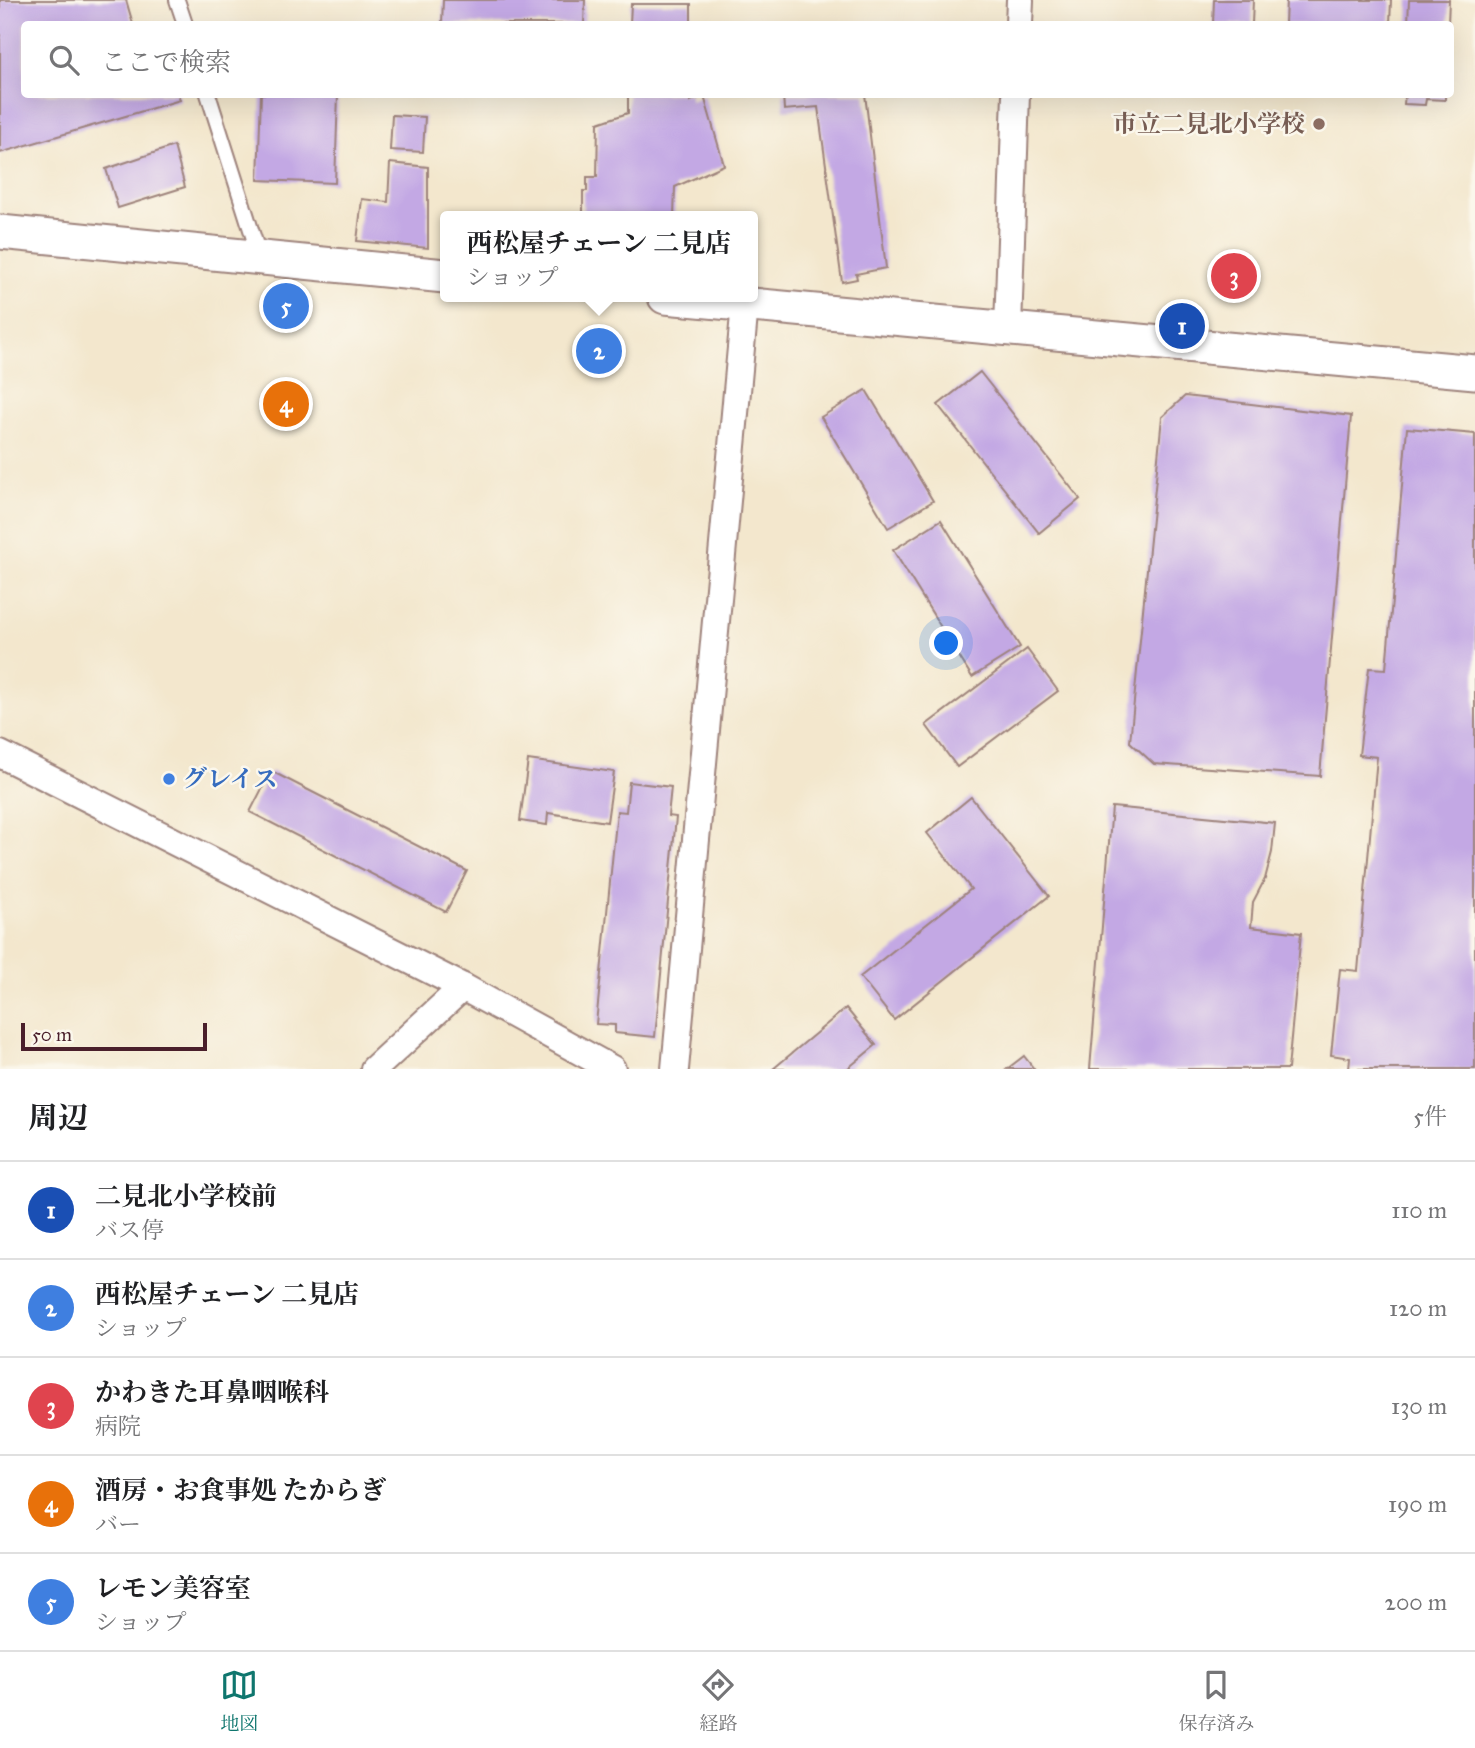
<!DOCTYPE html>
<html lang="ja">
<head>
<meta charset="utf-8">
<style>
  body { margin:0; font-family:"IM FELL Great Primer","Noto Serif JP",serif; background:#f6f6f6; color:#202124 }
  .scale { position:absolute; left:21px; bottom:18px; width:186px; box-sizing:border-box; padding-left:7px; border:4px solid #4a1f2b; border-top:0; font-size:19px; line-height:24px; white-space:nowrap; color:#4a1f2b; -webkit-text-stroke:5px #fbf7ec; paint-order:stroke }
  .you { position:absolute; left:947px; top:644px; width:24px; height:24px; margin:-18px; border:5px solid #fff; border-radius:50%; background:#1a73e8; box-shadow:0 0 0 10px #1a73e833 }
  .badge { display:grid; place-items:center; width:46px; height:46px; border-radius:50%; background:#0f766e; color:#fff; font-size:23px; font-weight:700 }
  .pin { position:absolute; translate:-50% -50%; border:4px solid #fff; box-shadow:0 2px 7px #0006 }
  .popup { position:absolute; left:440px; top:211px; width:318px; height:91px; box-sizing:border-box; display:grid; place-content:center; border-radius:7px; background:#fff; filter:drop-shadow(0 2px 5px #0005); font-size:23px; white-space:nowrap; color:#757577 }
  .popup b { font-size:26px; color:#202124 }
  .popup::after { content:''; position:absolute; left:50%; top:100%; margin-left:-14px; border:14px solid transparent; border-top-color:#fff }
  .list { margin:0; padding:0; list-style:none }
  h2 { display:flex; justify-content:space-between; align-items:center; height:91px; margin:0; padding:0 28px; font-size:30px }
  h2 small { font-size:23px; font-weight:400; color:#757577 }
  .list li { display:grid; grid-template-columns:46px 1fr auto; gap:21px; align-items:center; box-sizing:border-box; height:98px; padding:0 28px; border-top:2px solid #e0e0e0 }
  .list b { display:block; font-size:26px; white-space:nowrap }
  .list p { margin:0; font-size:23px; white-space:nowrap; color:#757577 }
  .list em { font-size:23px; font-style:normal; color:#757577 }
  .icon { flex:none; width:38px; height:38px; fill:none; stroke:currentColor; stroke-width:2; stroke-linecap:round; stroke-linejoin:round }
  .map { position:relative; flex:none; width:1475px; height:1069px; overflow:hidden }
  .search { position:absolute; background:#fff; box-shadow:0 7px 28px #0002; left:21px; right:21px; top:21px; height:77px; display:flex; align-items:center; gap:18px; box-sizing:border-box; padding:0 24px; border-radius:7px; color:#757577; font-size:26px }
  .sheet { height:581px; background:#fff }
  nav { display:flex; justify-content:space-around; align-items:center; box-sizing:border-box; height:98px; border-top:2px solid #e0e0e0; background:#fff; font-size:19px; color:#757577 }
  nav a { display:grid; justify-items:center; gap:4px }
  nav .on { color:#0f766e }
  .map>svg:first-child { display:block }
</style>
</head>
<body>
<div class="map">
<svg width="1475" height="1069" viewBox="0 0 1475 1069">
  <rect width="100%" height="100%" fill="#fbf7ec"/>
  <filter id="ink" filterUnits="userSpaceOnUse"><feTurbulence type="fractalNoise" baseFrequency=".0143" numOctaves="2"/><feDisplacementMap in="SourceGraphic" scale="14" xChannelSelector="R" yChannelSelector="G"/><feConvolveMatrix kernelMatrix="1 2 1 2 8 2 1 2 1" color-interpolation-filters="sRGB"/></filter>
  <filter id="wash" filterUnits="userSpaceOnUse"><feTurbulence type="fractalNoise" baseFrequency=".00686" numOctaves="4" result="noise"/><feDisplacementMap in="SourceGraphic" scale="28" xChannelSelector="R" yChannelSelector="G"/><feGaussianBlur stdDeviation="1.57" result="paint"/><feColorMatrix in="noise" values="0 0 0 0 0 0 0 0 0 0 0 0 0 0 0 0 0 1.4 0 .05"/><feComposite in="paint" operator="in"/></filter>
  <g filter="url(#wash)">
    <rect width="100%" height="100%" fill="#f3e7cd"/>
    <g id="blocks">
      <g fill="#c3a8e4">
        <path d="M0 0H126L133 24H24V94H178L180 100 0 153Z"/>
        <path d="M443 0H585L584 24H442Z"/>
        <path d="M1214 0H1253L1252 24H1213Z"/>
        <path d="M1286 0H1391L1390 24H1285Z"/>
        <path d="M1409 0H1449L1448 24H1408Z"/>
        <path d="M631 4H691V24H630Z"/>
        <path d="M261 94H338L335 183 258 180Z"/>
        <path d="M628 94H690V101L704 96 724 165 675 187 674 216H583V191H587V177H597L598 123 628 113Z"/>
        <path d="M783 94H865L886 268 856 274 857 279 842 282 818 107 784 110Z"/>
        <path d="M1405 94H1445V100L1426 99 1425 105 1404 104Z"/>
        <path d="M392 115 425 117 423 152 390 150Z"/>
        <path d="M174 146 185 187 118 208 106 169Z"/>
        <path d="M390 163 428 167V248L357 241 362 199 388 202Z"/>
        <path d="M980 372 1080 499 1039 533 938 405Z"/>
        <path d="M866 390 933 501 888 528 821 417Z"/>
        <path d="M1185 396 1351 416 1320 776 1154 764 1130 742 1162 417Z"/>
        <path d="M1407 428 1475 434V1069H1349L1350 1058 1331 1055 1340 969 1358 971 1377 757 1359 755 1369 668 1386 669Z"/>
        <path d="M941 520 1020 647 972 677 893 550Z"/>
        <path d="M1027 649 1058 691 957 767 926 725Z"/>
        <path d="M528 760 614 772 607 822 548 813 547 825 520 821Z"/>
        <path d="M271 771 467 871 446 912 250 812Z"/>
        <path d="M629 782 671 787 668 816 676 817 655 1037 615 1033V1025L596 1024 617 811 626 812Z"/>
        <path d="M971 797 1049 896 894 1020 860 977 971 889 927 833Z"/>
        <path d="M1112 807 1275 823 1272 852 1265 879 1253 902 1251 927 1301 933 1288 1069H1090Z"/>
        <path d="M846 1008 876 1045 847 1069H773Z"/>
        <path d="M1024 1056 1034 1069H1007Z"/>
      </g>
    </g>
  </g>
  <g filter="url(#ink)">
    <use href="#blocks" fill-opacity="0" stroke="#9e837c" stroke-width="2"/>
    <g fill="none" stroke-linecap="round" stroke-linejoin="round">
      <defs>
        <g id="service">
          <path d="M177 0 185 24"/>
          <path d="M208 94 260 258"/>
        </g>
        <g id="minor">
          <path d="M1019 24 1020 0"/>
          <path d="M1008 328 1016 94"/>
          <path d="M0 754 463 987 612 1069"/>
          <path d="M374 1069 463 987"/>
          <path d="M675 1069 745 304"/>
        </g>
        <g id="tertiary">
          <path d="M0 232 445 276"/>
          <path d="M665 297 1475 372"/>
        </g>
      </defs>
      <use href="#service" stroke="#9e837c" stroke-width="18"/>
      <use href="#minor" stroke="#9e837c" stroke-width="30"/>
      <use href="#tertiary" stroke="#9e837c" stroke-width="37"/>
      <use href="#service" stroke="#fff" stroke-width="14"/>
      <use href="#minor" stroke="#fff" stroke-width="26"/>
      <use href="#tertiary" stroke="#fff" stroke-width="33"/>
    </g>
  </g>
  <circle fill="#8d6e63" stroke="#fbf7ec" stroke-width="2.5" cx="1319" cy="124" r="7"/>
  <circle fill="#3f7fe0" stroke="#fbf7ec" stroke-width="2.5" cx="169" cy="779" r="7"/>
  <g text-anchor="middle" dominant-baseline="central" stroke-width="5" stroke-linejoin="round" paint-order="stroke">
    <g font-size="24" font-weight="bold" fill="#785e54" stroke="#fbf7ec" text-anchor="end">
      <text x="1305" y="124">市立二見北小学校</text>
    </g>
    <g font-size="24" font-weight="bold" fill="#366cbe" stroke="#fbf7ec" text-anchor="start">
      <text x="183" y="779">グレイス</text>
    </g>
  </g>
</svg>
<div class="scale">50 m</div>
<div class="you"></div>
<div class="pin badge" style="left:1182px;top:326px;background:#1a4fb4">1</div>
<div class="pin badge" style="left:599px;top:351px;background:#3f7fe0">2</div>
<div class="popup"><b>西松屋チェーン 二見店</b>ショップ</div>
<div class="pin badge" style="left:1234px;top:276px;background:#e0444e">3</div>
<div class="pin badge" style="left:286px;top:404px;background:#e8710a">4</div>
<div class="pin badge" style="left:286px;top:306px;background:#3f7fe0">5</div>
<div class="search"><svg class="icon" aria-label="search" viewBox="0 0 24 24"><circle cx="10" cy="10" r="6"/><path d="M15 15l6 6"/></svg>ここで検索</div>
</div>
<section class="sheet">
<h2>周辺<small>5件</small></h2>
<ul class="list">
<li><span class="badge" style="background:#1a4fb4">1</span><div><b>二見北小学校前</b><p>バス停</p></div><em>110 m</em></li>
<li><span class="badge" style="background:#3f7fe0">2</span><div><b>西松屋チェーン 二見店</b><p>ショップ</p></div><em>120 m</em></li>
<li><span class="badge" style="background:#e0444e">3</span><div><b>かわきた耳鼻咽喉科</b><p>病院</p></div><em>130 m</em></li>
<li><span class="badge" style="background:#e8710a">4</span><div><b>酒房・お食事処 たからぎ</b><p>バー</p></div><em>190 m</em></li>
<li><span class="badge" style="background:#3f7fe0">5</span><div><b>レモン美容室</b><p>ショップ</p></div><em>200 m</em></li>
</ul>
</section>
<nav>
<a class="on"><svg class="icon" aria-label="map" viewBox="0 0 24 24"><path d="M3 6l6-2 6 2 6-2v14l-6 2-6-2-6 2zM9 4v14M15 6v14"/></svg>地図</a>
<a><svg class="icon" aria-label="directions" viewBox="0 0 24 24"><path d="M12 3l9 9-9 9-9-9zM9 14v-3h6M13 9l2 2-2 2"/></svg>経路</a>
<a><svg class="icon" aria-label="saved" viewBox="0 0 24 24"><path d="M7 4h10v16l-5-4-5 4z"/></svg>保存済み</a>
</nav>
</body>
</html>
